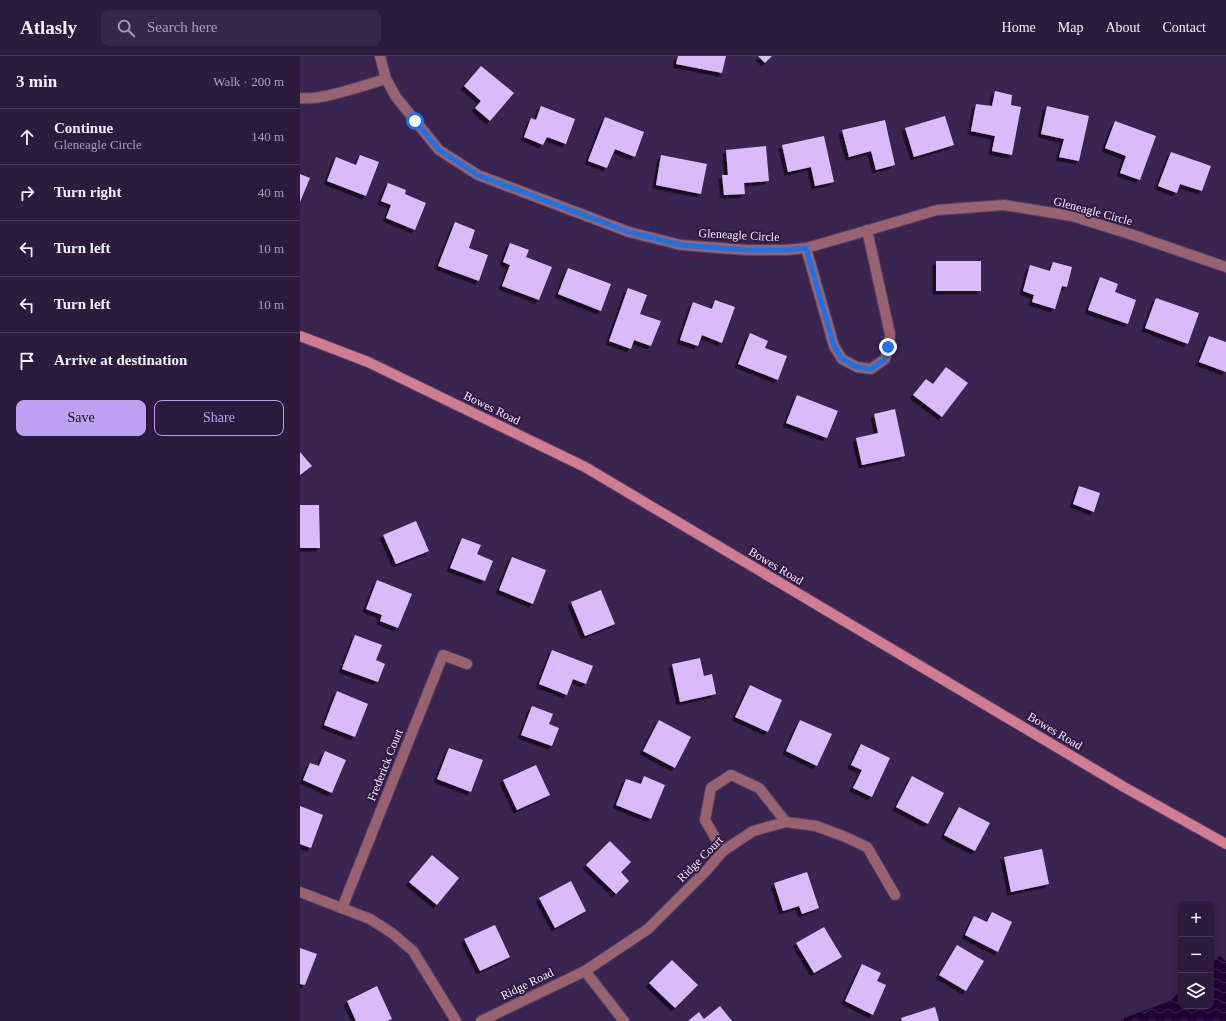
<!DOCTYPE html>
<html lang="en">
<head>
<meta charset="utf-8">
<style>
  body { margin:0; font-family:Georgia,serif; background:#382847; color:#f1f3f6 }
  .controls { position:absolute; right:12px; bottom:12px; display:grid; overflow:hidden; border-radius:8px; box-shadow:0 2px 10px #0003 }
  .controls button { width:36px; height:36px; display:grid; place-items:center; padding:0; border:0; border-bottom:1px solid #483956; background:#2c1b3c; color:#f1f3f6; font:20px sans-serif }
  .stop { position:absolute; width:12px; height:12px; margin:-9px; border:3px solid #1a73e8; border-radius:50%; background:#fff }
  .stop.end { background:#1a73e8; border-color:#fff; box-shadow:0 1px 4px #0008 }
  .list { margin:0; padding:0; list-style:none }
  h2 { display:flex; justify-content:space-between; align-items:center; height:52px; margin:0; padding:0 16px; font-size:17px }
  h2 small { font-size:13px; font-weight:400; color:#a6a1af }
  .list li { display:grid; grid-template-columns:26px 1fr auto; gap:12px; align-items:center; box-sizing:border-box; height:56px; padding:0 16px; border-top:1px solid #483956 }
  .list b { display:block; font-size:15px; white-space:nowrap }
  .list p { margin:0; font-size:13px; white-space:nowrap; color:#a6a1af }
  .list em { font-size:13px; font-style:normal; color:#a6a1af }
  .actions { display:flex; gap:8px; padding:12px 16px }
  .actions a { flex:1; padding:9px 0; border:1px solid #bca0f2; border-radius:8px; text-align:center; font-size:14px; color:#bca0f2 }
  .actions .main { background:#bca0f2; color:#111 }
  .icon { flex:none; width:22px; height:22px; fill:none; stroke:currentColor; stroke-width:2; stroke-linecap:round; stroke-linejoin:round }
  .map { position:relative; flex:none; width:926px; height:965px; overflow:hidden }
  header { display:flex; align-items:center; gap:24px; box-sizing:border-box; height:56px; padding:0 20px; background:#2c1b3c; border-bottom:1px solid #483956 }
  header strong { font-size:19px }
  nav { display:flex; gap:22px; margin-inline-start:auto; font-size:14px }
  .search { width:280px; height:36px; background:#382847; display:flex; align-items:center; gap:10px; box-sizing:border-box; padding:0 14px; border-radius:8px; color:#a6a1af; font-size:15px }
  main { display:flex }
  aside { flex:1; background:#2c1b3c }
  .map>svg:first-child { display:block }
</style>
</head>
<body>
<header>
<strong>Atlasly</strong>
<div class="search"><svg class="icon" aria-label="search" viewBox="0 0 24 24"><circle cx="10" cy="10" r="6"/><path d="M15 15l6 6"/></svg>Search here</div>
<nav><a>Home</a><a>Map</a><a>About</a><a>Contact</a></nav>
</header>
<main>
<aside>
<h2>3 min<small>Walk · 200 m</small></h2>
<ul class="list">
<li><svg class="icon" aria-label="ahead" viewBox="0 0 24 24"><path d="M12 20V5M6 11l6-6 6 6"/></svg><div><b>Continue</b><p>Gleneagle Circle</p></div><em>140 m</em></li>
<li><svg class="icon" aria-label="right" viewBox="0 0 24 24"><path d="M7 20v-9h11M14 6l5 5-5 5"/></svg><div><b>Turn right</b></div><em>40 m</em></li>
<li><svg class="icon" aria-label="left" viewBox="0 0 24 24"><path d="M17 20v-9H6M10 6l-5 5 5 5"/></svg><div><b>Turn left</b></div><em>10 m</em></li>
<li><svg class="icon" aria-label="left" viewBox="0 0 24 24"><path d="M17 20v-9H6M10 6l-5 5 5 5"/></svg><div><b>Turn left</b></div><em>10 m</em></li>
<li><svg class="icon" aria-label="arrive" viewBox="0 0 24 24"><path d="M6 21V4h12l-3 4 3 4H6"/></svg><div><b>Arrive at destination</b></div></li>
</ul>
<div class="actions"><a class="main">Save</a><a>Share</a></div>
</aside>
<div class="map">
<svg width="926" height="965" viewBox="0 0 926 965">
  <defs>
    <pattern id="water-waves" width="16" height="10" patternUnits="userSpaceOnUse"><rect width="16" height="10" fill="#200236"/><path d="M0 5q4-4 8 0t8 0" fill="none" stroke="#412754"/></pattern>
    <filter id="shadow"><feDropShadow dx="-3.5" dy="3.5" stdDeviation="0" flood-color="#0009"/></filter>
  </defs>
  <rect width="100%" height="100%" fill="#3a2450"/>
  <path fill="url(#water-waves)" d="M920 900 926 905V965H821L824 962 870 945 881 935V950H911V908Z"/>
  <g fill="#d9bbfc" filter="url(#shadow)">
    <path d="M378 0H426L422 17 376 8Z"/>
    <path d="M458 0H472L465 7Z"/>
    <path d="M181 10 214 37 190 65 175 52 181 45 164 30Z"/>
    <path d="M695 35 712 39 711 49 721 51 712 99 692 95 695 80 671 75 676 48 692 50Z"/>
    <path d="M241 50 275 63 266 88 247 81 243 89 224 81 231 62 236 64Z"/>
    <path d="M747 50 789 60 779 105 759 101 764 83 741 78Z"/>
    <path d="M645 60 654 89 614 101 605 72Z"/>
    <path d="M305 61 344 76 335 101 315 93 307 112 288 105Z"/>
    <path d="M585 64 595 109 576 114 571 95 549 101 542 74Z"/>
    <path d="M815 65 856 80 840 124 820 117 826 100 805 92Z"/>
    <path d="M524 80 534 126 515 130 511 111 488 116 482 89Z"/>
    <path d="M466 90 469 125 444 127 445 138 424 139 422 119H428L426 94Z"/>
    <path d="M871 96 911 110 902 135 880 128 877 137 858 130Z"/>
    <path d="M60 99 79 106 66 140 27 125 36 101 56 109Z"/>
    <path d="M361 99 407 108 401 138 356 129Z"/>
    <path d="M0 118 10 122 0 146Z"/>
    <path d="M88 127 106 134 105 138 126 147 115 174 86 162 91 149 81 145Z"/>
    <path d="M155 166 175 174 169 192 188 199 179 225 138 210Z"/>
    <path d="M210 187 229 194 226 201 252 211 239 244 202 230 210 209 203 206Z"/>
    <rect x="636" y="205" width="45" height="30"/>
    <path d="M753 206 772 211 767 231 762 230 755 253 732 246 734 239 723 235 730 209 750 215Z"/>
    <path d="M268 212 311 228 301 255 258 238Z"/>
    <path d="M800 221 818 228 815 236 836 244 828 268 788 254Z"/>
    <path d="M328 232 347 239 340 258 361 265 351 290 334 284 331 293 309 285Z"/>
    <path d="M856 242 899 257 888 288 845 272Z"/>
    <path d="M415 244 435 251 422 287 402 279 398 290 380 284 393 246 412 253Z"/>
    <path d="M450 277 468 285 465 292 487 300 478 324 438 308Z"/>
    <path d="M909 280 926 286V316L899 306Z"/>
    <path d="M646 311 668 327 642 361 613 339 626 323 633 328Z"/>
    <path d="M497 339 538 355 527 382 486 367Z"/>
    <path d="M595 353 605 400 562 409 556 382 578 377 574 358Z"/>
    <path d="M0 396 12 410 0 419Z"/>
    <path d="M779 430 800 437 794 456 773 448Z"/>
    <path d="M0 449H19L20 492H0Z"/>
    <path d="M116 465 129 495 96 508 83 479Z"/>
    <path d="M162 482 181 489 177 498 193 505 185 525 150 512Z"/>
    <path d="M212 501 246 514 233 548 199 534Z"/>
    <path d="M77 524 112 538 98 572 80 565 82 559 66 553Z"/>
    <path d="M301 534 315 568 285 580 271 546Z"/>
    <path d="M55 579 82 589 76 604 85 608 78 626 42 613Z"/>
    <path d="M252 594 293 610 286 628 273 623 267 639 239 628Z"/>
    <path d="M400 602 404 620 412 618 416 638 380 646 372 608Z"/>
    <path d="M450 629 482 644 468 676 435 661Z"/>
    <path d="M37 635 68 648 55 681 24 669Z"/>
    <path d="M232 650 253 658 249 668 259 672 252 690 221 679Z"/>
    <path d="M359 664 391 681 375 712 343 695Z"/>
    <path d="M500 664 532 678 517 710 486 695Z"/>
    <path d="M561 688 590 702 572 741 553 732 562 714 551 709Z"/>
    <path d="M149 692 183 704 171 736 137 723Z"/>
    <path d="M25 695 46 704 32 737 3 724 10 707 19 710Z"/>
    <path d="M236 709 250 739 217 754 203 724Z"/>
    <path d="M344 720 365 729 351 763 316 749 326 723 341 728Z"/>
    <path d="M612 720 644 737 628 768 596 751Z"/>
    <path d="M0 750 23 759 11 792 0 788Z"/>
    <path d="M659 751 690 767 675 795 644 779Z"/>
    <path d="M310 785 331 806 321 816 329 825 316 838 286 809Z"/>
    <path d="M742 793 749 828 711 836 704 801Z"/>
    <path d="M132 799 159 822 137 849 109 826Z"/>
    <path d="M507 816 519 852 502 858 499 850 483 855 474 827Z"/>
    <path d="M271 825 286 855 255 872 239 842Z"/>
    <path d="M692 856 712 866 698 896 665 879 674 860 687 866Z"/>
    <path d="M195 869 210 901 180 915 164 883Z"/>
    <path d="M524 871 542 901 514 917 496 887Z"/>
    <path d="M657 889 684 905 666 935 639 919Z"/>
    <path d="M0 892 17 898 5 929 0 928Z"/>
    <path d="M372 904 398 929 375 952 349 927Z"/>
    <path d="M562 908 581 917 577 925 586 929 573 959 545 945Z"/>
    <path d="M77 930 92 963 87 965H56L47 945Z"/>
    <path d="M420 950 432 965H388L399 956 404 963Z"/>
    <path d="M635 951 639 965H602L601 962Z"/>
  </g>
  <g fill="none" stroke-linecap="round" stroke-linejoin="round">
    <defs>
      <g id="lane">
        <path d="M506 192 534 290 542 303 557 311 571 313 585 303 589 291 590 278 567 174"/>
        <path d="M423 795 405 764 411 732 431 719 459 732 486 766"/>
      </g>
      <g id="street">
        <path d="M80 0 86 23 96 41 139 94 178 119 329 176 381 189 446 194H486L506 192 538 183 637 154 704 149 772 160 833 179 926 211"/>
        <path d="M0 42C21 45 64 29 86 23"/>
        <path d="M0 836 70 863 92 877 113 895 156 965"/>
        <path d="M42 852 143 599 167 608"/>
        <path d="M285 915 324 965"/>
        <path d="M181 965 285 915 348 873 407 814 423 795 453 775 486 766 516 770 543 780 567 791 595 839"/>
      </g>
      <path id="secondary" d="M0 280 68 306 285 411 824 731 926 788"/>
    </defs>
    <use href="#lane" stroke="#544168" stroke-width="12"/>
    <use href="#street" stroke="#544168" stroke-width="12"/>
    <use href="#secondary" stroke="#544168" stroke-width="12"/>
    <use href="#lane" stroke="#98626e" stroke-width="10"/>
    <use href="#street" stroke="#98626e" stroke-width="10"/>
    <use href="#secondary" stroke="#d27c90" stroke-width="10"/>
  </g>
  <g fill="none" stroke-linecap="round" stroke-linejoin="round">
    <path stroke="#1a73e8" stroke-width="5" d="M115 65 139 94 178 119 329 176 381 189 446 194H486L506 192 534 290 542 303 556 311 571 313 585 303 588 291"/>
  </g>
  <g text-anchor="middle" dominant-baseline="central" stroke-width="4" stroke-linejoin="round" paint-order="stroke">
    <g font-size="12" fill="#f6f1fc" stroke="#301945">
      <text transform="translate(793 155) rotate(15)">Gleneagle Circle</text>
      <text transform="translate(439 179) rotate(3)">Gleneagle Circle</text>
      <text transform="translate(192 352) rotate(26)">Bowes Road</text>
      <text transform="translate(476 510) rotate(31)">Bowes Road</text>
      <text transform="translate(755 675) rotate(31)">Bowes Road</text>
      <text transform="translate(85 709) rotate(-68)">Frederick Court</text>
      <text transform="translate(400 803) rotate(-45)">Ridge Court</text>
      <text transform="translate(227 928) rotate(-26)">Ridge Road</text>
    </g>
  </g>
</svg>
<div class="controls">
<button>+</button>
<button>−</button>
<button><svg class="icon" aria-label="layers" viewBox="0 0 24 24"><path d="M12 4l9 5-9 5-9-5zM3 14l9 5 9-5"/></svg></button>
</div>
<div class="stop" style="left:115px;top:65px"></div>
<div class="stop end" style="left:588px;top:291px"></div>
</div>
</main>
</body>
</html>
